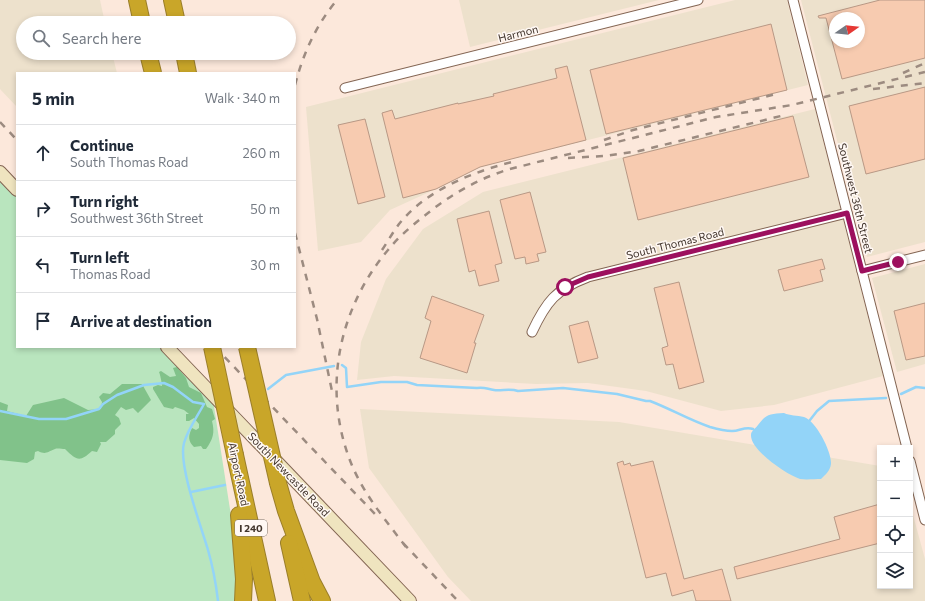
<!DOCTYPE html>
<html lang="en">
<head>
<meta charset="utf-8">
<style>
  body { margin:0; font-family:Commissioner,sans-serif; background:#f6f6f7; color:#1f2937 }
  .controls { position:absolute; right:12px; bottom:12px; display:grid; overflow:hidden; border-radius:0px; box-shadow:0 2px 6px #0003 }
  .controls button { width:36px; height:36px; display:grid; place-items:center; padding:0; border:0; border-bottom:1px solid #e0e1e3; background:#fff; color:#1f2937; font:20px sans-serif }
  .compass { position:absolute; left:829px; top:12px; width:36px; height:36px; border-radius:50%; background:#fff; box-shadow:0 2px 6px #0003; rotate:76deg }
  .stop { position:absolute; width:12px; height:12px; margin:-9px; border:3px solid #9d105e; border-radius:50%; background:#fff }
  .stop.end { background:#9d105e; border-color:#fff; box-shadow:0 1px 4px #0008 }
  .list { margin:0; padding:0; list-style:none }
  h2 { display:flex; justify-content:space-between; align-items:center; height:52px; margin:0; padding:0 16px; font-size:17px }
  h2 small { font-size:13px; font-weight:400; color:#747a83 }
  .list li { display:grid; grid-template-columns:26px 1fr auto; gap:12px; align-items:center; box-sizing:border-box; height:56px; padding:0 16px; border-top:1px solid #e0e1e3 }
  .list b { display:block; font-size:15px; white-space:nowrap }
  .list p { margin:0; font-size:13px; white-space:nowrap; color:#747a83 }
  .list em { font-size:13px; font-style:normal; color:#747a83 }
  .icon { flex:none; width:22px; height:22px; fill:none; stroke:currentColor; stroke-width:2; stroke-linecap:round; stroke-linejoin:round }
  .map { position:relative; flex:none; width:925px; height:601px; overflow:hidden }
  .search { position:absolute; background:#fff; box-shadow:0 2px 6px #0003; left:16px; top:16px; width:280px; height:44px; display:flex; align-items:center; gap:10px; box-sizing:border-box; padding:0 14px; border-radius:22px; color:#747a83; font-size:15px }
  .panel { position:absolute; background:#fff; box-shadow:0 2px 6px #0003; left:16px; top:72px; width:280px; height:276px; border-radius:0px }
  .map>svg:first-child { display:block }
</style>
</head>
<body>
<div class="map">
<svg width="925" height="601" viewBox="0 0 925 601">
  <rect width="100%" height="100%" fill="#fce8db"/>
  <g fill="#ede1cc" fill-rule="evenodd">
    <path d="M0 0H100L105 23H23V53H112L117 73H17V107L0 89Z"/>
    <path d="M459 0H659L470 47Z"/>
    <path d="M735 0H787L808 85 480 167 436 189 390 210 361 242 318 251 306 107Z"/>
    <path d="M801 0H925V242L867 257ZM835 18H859V42H835Z"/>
    <path d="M815 109 883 376 774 405 721 411 646 391 588 383 536 384 394 376 357 380 361 342 386 279 423 229 483 192Z"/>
    <path d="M925 264V364L897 372 872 278Z"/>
    <path d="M360 409 619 422 880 466V586H910V504L925 559V601H471L448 577 369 468Z"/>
  </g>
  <path fill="#b9e5be" d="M0 177 17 195V347H163L213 400 234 535 240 601H0Z"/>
  <g fill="#81c28a">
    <path d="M177 367 186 378 189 387 201 393 207 407 212 409 215 419 212 421C215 433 213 439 206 449H203L201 446 194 447C188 441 188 436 192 428L196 430 199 428V424L194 418 189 421H186V414H189L184 410 175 407 173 409 164 407 153 389V387L158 385 162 386C162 383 160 374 159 372L161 371 170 377 176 376 173 368Z"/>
    <path d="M122 384H142L151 400 138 413 133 408 126 410 121 407 115 415 119 418 121 424 115 430V434L106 442H100L101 444 97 452 92 451C80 462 77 461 65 449 62 449 57 448 55 449 47 452 46 455 38 451L35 452 34 459 27 463 0 460V402L8 405 7 411 26 416 33 405 64 398 88 410 101 409 102 402 99 397 103 393 110 394Z"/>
  </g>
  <path fill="#93d4f8" d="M784 413C790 416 797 415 804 417 816 421 832 452 831 464 830 471 826 474 821 479 815 479 806 480 800 479 787 475 750 450 751 435 751 431 755 429 758 425 766 414 770 414 784 413Z"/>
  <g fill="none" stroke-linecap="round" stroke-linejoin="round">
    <g stroke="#93d4f8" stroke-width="2.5">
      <path d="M342 365 346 368 347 387 381 382H407L417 385 477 388C485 387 487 389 494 390 502 391 510 388 518 391L563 388 617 394 646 401H650C671 409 689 420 710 427 717 429 726 431 732 431 740 431 745 426 753 429"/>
      <path d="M268 389 286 375 334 366"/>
      <path d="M901 394 916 387 925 388"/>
      <path d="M0 411 39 419H66L99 409 103 404 117 395 144 385 164 383 173 387 193 402 204 404C197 417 188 429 184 443 178 465 201 526 208 550 213 567 216 584 218 601"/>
      <path d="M810 420 817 411 829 401 886 398"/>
      <path d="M191 492 225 485"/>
    </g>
  </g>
  <g fill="#f7cbb0" stroke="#b89885" fill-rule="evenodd">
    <path d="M880 0H925V58L842 79 826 18H819L818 16ZM835 18H859V42H835Z"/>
    <path d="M771 24 787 90 606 134 590 70Z"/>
    <path d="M567 66 586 140 480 167 436 189 403 198 382 113 392 110 395 119 458 103V104L494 96 493 94 557 78 555 69Z"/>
    <path d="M925 87V159L866 174 849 106Z"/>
    <path d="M793 116 809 177 638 220 623 158Z"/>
    <path d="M365 119 385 197 358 204 338 125Z"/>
    <path d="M530 192 546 252 537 254 539 261 526 264 525 257 515 259 500 200Z"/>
    <path d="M489 211 502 263 495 265 499 281 479 286 475 270 469 272 457 219Z"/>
    <path d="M822 259 825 269 820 270 823 281 784 291 778 270Z"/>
    <path d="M679 282 704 382 679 389 673 364 666 365 662 348 668 346 654 288Z"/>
    <path d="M432 296 484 315 474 343H476L467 373 420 358 431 321 425 318Z"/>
    <path d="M925 303V356L906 360 894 311Z"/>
    <path d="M588 321 598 358 578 363 569 326Z"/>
    <path d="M623 461 624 465 630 463 631 466 653 461 684 579 722 569 731 601H696L693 590 672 596 666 573 646 578 617 463Z"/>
    <path d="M880 504V543L737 579 734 567 840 539 834 517Z"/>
  </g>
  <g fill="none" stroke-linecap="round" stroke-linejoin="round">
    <defs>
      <g id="street">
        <path d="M793 0 907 448"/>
        <path d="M345 88 698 0"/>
        <path d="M862 271 925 255"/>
        <path d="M532 332C546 302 556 289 588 277L847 213"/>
        <path d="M910 461 925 520"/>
      </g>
      <g id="secondary">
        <path d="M0 172 17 190"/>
        <path d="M167 347 410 601"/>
      </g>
      <g id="highway">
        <path d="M137 0 142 23"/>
        <path d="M172 0 177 23"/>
        <path d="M148 53 153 73"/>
        <path d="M184 53 188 73"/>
        <path d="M235 455 267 601"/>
        <path d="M278 483 286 511 312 582 322 601"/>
        <path d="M239 515 244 579 243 601"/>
        <path d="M289 543 302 601"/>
      </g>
    </defs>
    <use href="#street" stroke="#836553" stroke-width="11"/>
    <use href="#secondary" stroke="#836553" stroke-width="14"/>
    <use href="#highway" stroke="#9a7e2a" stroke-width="18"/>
    <use href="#street" stroke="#fff" stroke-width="9"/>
    <use href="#secondary" stroke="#efe4bf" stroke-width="12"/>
    <use href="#highway" stroke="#c9a629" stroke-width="16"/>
    <g stroke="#9c8b80" stroke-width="2.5" stroke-dasharray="7 7" stroke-linecap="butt">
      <path d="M903 73 925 63"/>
      <path d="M295 85C303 54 316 25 337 0"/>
      <path d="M873 89 925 83"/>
      <path d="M0 122 17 140"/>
      <path d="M604 140 633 130 776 94"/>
      <path d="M568 158 605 156 639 151 785 115"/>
      <path d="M295 233 317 319 333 396"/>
      <path d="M382 250C388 241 393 232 399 224 427 189 475 171 516 161"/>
      <path d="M215 347 375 514"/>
      <path d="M403 543 458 601"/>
      <path d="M406 547C384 518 360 490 348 455 323 384 340 307 388 250 399 236 414 224 428 213 453 193 480 178 510 169L716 117 792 105 925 72"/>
    </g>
    <defs>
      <g id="highway-bridge">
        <path d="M212 347 235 455"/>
        <path d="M247 347 278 483"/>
      </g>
    </defs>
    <use href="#highway-bridge" stroke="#9a7e2a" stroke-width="18" stroke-linecap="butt"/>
    <use href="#highway-bridge" stroke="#c9a629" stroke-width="16"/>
  </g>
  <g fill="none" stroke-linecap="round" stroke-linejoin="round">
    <path stroke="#9d105e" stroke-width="5" d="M565 287 588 277 847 213 862 271 898 262"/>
  </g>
  <g text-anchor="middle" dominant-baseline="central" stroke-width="3" stroke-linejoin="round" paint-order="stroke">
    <rect fill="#fff8f4" stroke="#7b7068" stroke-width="1" x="235" y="520" width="32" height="16" rx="3"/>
    <g font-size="10" font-weight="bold" fill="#42352c">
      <text x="251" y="528">I 240</text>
    </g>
    <g font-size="11" fill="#42352c" stroke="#fff8f4">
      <text transform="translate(518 33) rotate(-14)">Harmon</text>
      <text transform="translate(856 198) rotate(76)">Southwest 36th Street</text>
      <text transform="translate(675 243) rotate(-14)">South Thomas Road</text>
      <text transform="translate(239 474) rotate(78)">Airport Road</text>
      <text transform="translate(289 474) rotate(46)">South Newcastle Road</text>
    </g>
  </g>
</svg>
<div class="controls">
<button>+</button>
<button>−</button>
<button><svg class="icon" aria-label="locate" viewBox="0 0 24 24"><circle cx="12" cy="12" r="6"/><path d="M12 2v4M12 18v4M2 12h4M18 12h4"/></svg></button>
<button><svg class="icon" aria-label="layers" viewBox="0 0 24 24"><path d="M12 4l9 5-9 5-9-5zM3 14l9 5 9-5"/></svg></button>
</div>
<svg class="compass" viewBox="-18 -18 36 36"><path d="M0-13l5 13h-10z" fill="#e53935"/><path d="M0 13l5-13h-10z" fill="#747a83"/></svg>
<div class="stop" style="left:565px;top:287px"></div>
<div class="stop end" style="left:898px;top:262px"></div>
<div class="search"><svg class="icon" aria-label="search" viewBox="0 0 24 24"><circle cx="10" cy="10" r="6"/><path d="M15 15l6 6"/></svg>Search here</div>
<section class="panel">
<h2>5 min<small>Walk · 340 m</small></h2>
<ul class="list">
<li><svg class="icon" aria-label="ahead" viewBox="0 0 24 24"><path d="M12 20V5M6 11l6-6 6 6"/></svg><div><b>Continue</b><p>South Thomas Road</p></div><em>260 m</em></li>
<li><svg class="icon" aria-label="right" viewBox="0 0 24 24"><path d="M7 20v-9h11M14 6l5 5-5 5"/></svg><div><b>Turn right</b><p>Southwest 36th Street</p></div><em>50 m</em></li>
<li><svg class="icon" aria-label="left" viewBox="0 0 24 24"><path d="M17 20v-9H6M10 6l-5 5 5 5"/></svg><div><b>Turn left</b><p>Thomas Road</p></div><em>30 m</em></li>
<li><svg class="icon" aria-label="arrive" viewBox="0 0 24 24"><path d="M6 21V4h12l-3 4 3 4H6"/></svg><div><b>Arrive at destination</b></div></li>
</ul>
</section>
</div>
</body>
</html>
